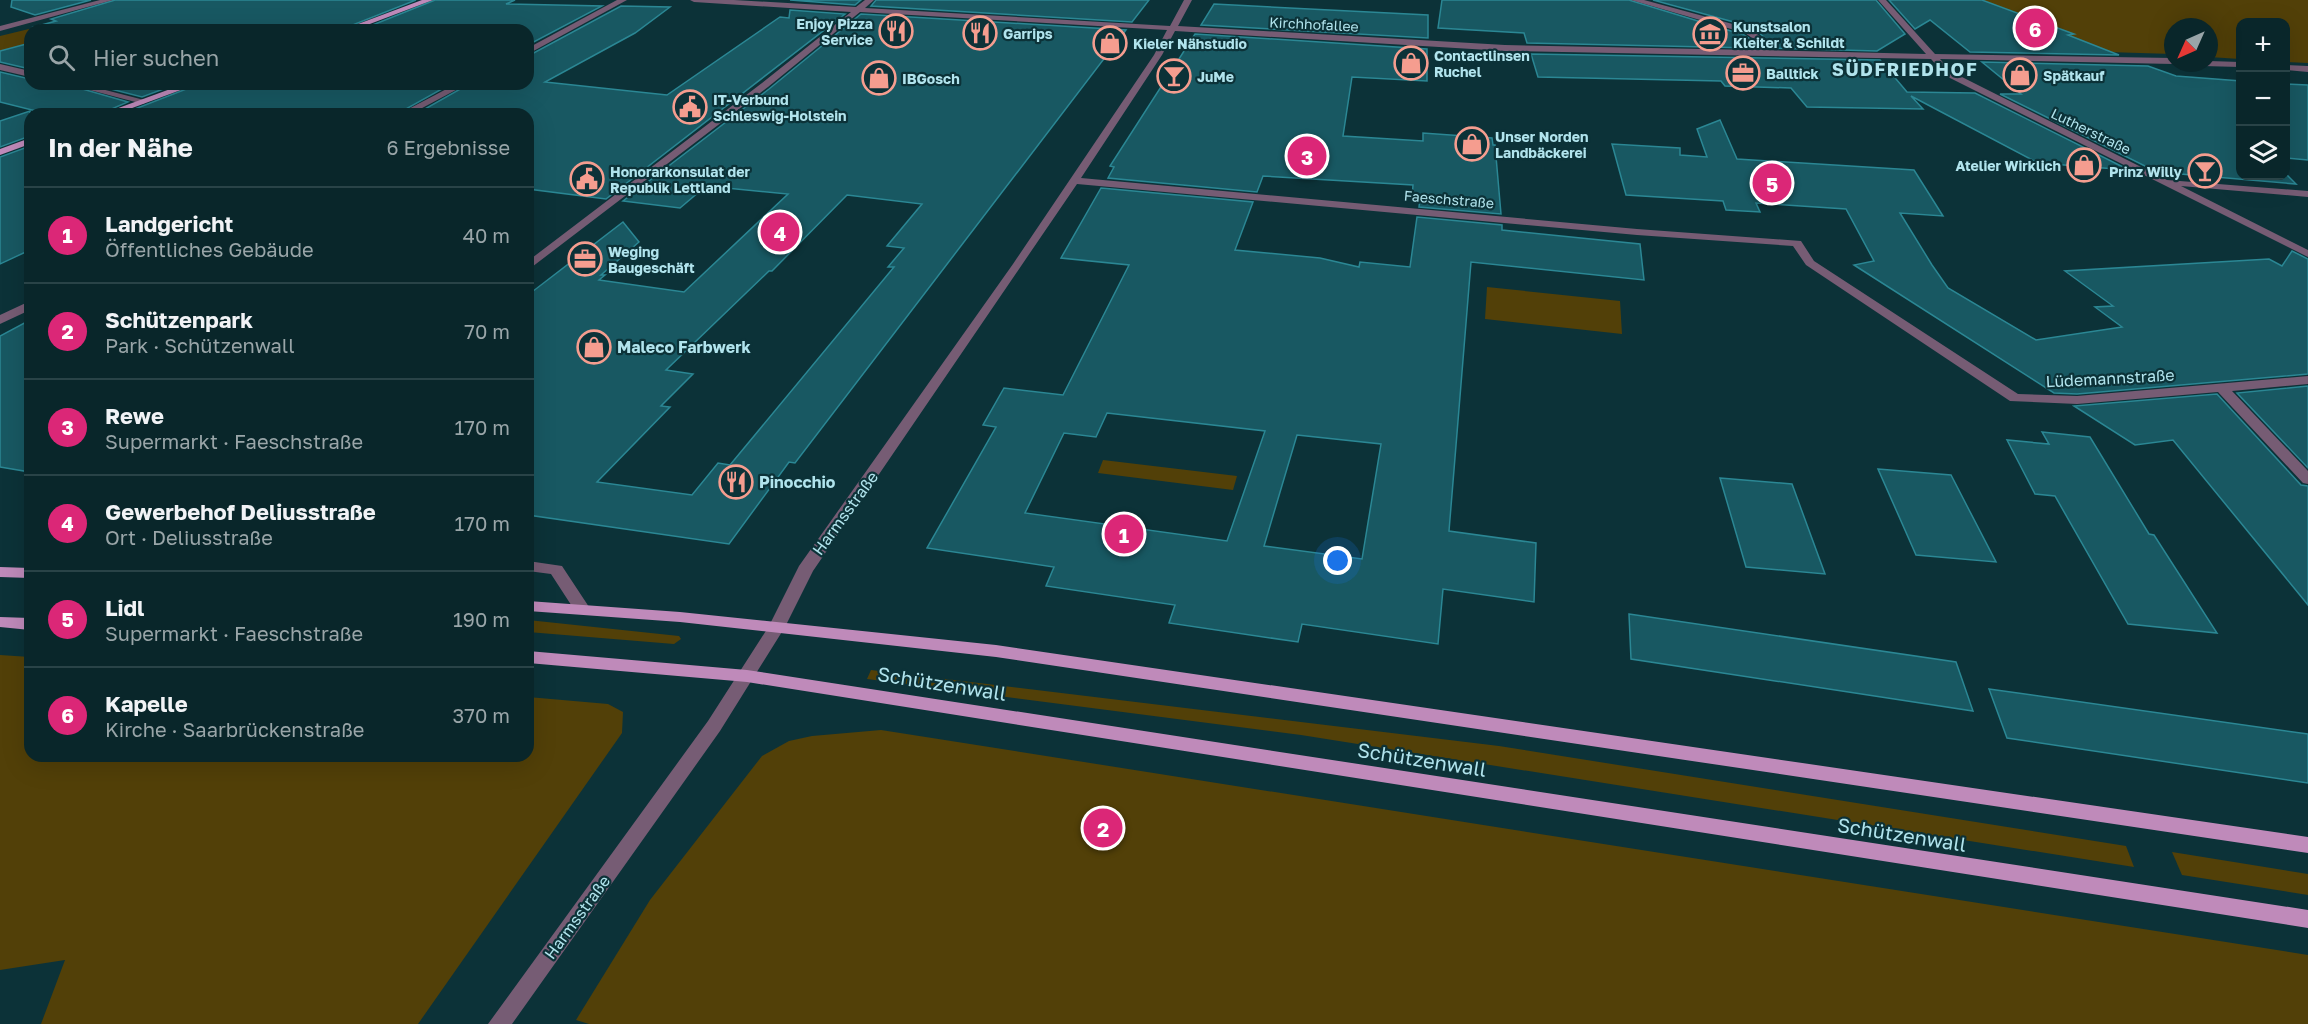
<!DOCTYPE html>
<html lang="de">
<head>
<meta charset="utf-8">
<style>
  body { margin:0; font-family:"Golos Text",sans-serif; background:#122e32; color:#f1f3f6 }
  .controls { position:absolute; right:18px; top:18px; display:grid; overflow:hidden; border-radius:12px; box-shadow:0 6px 24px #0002 }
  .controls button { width:54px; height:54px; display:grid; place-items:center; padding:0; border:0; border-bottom:2px solid #294347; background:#09262a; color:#f1f3f6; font:30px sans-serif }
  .compass { position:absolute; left:2164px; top:18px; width:54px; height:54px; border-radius:50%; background:#09262a; box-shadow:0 6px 24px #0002; rotate:225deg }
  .you { position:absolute; left:1338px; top:561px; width:21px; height:21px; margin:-15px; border:4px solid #fff; border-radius:50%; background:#1a73e8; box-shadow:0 0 0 9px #1a73e833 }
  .badge { display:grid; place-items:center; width:39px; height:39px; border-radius:50%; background:#db2777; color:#fff; font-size:20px; font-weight:700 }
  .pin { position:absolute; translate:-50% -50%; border:3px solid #fff; box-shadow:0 2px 6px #0006 }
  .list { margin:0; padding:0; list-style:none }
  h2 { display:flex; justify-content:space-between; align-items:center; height:78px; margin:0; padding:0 24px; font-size:26px }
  h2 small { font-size:20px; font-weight:400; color:#99a5a8 }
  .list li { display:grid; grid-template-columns:39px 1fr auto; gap:18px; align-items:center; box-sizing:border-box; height:96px; padding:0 24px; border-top:2px solid #294347 }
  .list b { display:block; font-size:22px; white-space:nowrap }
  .list p { margin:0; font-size:20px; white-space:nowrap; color:#99a5a8 }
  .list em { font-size:20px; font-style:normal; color:#99a5a8 }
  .icon { flex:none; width:33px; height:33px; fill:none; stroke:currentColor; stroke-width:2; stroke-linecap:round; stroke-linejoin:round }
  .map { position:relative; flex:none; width:2308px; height:1024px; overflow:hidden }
  .search { position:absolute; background:#09262a; box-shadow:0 6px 24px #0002; left:24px; top:24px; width:510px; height:66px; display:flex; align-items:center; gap:15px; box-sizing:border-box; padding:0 21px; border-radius:18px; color:#99a5a8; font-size:22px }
  .panel { position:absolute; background:#09262a; box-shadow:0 6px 24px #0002; left:24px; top:108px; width:510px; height:654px; border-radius:18px }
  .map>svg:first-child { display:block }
</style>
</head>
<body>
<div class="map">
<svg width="2308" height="1024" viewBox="0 0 2308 1024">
  <rect width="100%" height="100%" fill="#0c3238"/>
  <g fill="#524008">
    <path d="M1915 0H2308V63L2286 62V22H2240V59L2209 57V27H2173V54L2010 49 2000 42 1956 41 1914 3Z"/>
    <path d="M29 29 33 30H30V59L0 51V36Z"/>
    <path d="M1487 287 1620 301 1622 334 1485 319Z"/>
    <path d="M1103 460 1237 476 1233 490 1098 473Z"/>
    <path d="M528 620 679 636 681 639 674 644 528 632Z"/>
    <path d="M0 655 30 657V756H528V697L608 704 623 712 622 733 418 1024H41L65 960 0 970Z"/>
    <path d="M871 670 1499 746 2126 846 2134 867 1301 735 867 679Z"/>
    <path d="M881 730 2308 955V1024H589L576 1020 650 900 762 756 789 741 812 736Z"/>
    <path d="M2172 852 2308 874V895L2182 875Z"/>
  </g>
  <g fill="#185862" stroke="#2b8794" stroke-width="1.5" fill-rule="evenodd">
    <path d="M12 0H91L35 15 11 7Z"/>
    <path d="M115 0H416L340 30H44L34 27 56 21 51 19Z"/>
    <path d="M435 0H515L506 4 602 6 528 45V30H360Z"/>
    <path d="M790 0H861L855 5Z"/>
    <path d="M876 0H1149L1132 22 871 6Z"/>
    <path d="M1442 0H1629L1744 35 1753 41 1752 48 1527 43 1524 33 1438 28Z"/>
    <path d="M1653 0H1876L1905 34 1877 51 1764 48V37L1752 27Z"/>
    <path d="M1889 0H1982L2074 34 2068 35 2119 55 1970 52 1930 20 1915 29Z"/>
    <path d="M1214 4 1428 15V38L1201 25Z"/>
    <path d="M621 6 670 7 635 33 545 82 667 95 780 17 789 18 790 10 845 14 606 199 528 189V114H416L469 84H528V56Z"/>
    <path d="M861 14 1126 30 795 463 789 462 729 544 528 515V295L623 222 639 242 601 275H605L599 280 684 292 788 194 706 186 680 208 623 201 769 89ZM847 195 922 204 887 246 904 248 888 267H894L730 465 718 463 692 495 597 482 670 407 661 406 693 374 666 370 769 271H772Z"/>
    <path d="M1195 34 1427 49V81L1352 77 1343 136 1423 141V133L1492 138 1493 145H1495L1501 214 1419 207 1420 199 1412 198 1413 185 1263 176 1257 192 1108 178 1114 167 1110 166Z"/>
    <path d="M30 43V69L0 62V51Z"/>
    <path d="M1531 54 1880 60 1907 92 1975 93 2129 170 2038 163 1911 96 1923 109 1807 107 1791 88 1725 86 1721 81 1538 77Z"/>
    <path d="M1982 62 2148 66 2176 76 2241 81V176L2286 174 2296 184 2157 172 2000 94H2021Z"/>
    <path d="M0 72 30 79V84H65L128 102 100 114H48L0 102Z"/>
    <path d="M91 84H177L142 97Z"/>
    <path d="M199 84H451L397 114H122Z"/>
    <path d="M2286 84 2308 85V160L2286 158Z"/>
    <path d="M30 111V136L0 147V121Z"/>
    <path d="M1720 120 1737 159 1914 170 1943 216 1900 213 1932 265 1948 288 2036 340 2122 327 2095 307 2113 306 2065 271 2269 259 2282 266 2292 251 2308 259V374L2077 394 2054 393 1854 265 1874 261 1846 209 1756 203 1760 212 1726 210 1723 201 1626 195 1612 144 1680 148V155L1707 157 1697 129Z"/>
    <path d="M30 146V250L0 264V157Z"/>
    <path d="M1101 188 1253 202 1235 250 1320 258 1359 267 1360 262 1410 267 1417 217 1502 225V230L1640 244 1644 280 1471 262 1449 531 1536 543 1534 602 1443 589 1438 644 1302 624 1298 642 1169 623 1175 605 1046 586 1054 567 927 548 996 427 983 425 1004 388 1063 395 1129 265 1061 258ZM1107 413 1265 431 1227 541 1025 513 1064 433 1096 437ZM1297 435 1381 444 1362 559 1264 546Z"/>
    <path d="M30 320V472L0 467V336Z"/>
    <path d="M2308 386V468L2237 393Z"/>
    <path d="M2217 394 2301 485 2308 486V605L2173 440 2135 445 2074 406Z"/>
    <path d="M2042 432 2090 437 2149 534 2154 535 2217 633 2128 624 2055 496 2035 494 2007 440 2049 444Z"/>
    <path d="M1878 469 1951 475 1996 562 1916 555Z"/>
    <path d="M1720 478 1792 484 1825 574 1746 567Z"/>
    <path d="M1629 614 1956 662 1973 711 1631 659Z"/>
    <path d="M1989 689 2308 734V783L2007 738Z"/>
  </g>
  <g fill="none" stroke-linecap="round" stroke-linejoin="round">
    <g fill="#765c74" fill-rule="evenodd">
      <path d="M100 0H113L0 31V26Z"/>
      <path d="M617 0H627L528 54V48Z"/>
      <path d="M690 0H734L856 7 865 0H874L865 8 1170 26 1184 0H1192L1178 26 1505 45 1754 50 1755 40 1745 33 1631 0H1644L1751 29 1763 39 1762 50 1926 54 1878 0H1886L1935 54 2173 58V63H2175L2173 64 1940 59 1952 72 2167 180 2308 191V197L2181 186 2308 250V257L1946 76 1931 59 1505 51 1175 31 1162 55 1081 178 1637 229 1801 241 1814 261 2018 394 2077 396 2308 376V384L2232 391 2308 471V484L2303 483 2218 392 2077 404 2010 401 1806 265 1793 246 1637 235 1077 184 813 571 785 627 720 731 512 1024H488L708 721 769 626 799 566 1013 264 1154 55 1167 30 860 12 768 87 528 270V261L762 83 851 12 694 2Z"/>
      <path d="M2209 61 2240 62V67L2203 66 2199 63H2209Z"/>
      <path d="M0 64 30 71V77L0 70Z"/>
      <path d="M2286 65 2308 66V72L2286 70Z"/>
      <path d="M67 84H82L148 101 143 104Z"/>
      <path d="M456 84H467L411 114H399Z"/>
      <path d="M30 301V310L0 324V315Z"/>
      <path d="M528 561 562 566 591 610 589 614H577L551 574 528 571Z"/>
    </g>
    <g fill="#bf8aba" fill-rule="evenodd">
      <path d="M422 0H433L354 30H342Z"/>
      <path d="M184 84H197L116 114H102Z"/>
      <path d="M30 138V144L0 155V149Z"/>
      <path d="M0 567 30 568V578L0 577Z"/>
      <path d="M528 601 680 612 996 645 2308 837V853L996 657 680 622 528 611Z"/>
      <path d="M0 617 30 618V630L0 627Z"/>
      <path d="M528 651 747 670 2308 910V928L747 682 528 663Z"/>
    </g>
  </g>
  <defs>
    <symbol id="restaurant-ring" viewBox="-11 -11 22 22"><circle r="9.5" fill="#0c3238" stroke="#f59d8f" stroke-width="1.5"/><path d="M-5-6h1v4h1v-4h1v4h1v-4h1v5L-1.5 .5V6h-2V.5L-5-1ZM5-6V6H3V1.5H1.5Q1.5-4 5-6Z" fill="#f59d8f"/></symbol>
    <symbol id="museum-ring" viewBox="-11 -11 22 22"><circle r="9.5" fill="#0c3238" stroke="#f59d8f" stroke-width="1.5"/><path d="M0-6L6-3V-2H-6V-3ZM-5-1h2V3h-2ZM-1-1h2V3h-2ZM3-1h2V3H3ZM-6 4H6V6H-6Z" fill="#f59d8f"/></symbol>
    <symbol id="shop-ring" viewBox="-11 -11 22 22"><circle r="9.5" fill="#0c3238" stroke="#f59d8f" stroke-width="1.5"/><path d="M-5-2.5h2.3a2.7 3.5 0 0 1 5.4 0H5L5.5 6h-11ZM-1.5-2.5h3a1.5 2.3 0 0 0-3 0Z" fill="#f59d8f"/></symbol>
    <symbol id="office-ring" viewBox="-11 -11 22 22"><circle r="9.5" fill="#0c3238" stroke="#f59d8f" stroke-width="1.5"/><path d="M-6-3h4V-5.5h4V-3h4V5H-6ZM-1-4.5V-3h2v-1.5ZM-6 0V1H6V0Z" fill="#f59d8f"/></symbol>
    <symbol id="bar-ring" viewBox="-11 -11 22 22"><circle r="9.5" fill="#0c3238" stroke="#f59d8f" stroke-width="1.5"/><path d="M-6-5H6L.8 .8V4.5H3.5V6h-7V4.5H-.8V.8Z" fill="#f59d8f"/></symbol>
    <symbol id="civic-ring" viewBox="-11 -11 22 22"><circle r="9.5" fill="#0c3238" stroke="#f59d8f" stroke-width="1.5"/><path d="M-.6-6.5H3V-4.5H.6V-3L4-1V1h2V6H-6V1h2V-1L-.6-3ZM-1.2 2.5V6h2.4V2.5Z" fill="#f59d8f"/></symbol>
  </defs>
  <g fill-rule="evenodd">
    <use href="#restaurant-ring" x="877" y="12" width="38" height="38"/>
    <use href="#restaurant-ring" x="961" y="14" width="38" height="38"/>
    <use href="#museum-ring" x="1691" y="15" width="38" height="38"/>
    <use href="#shop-ring" x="1091" y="24" width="38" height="38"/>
    <use href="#shop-ring" x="1392" y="44" width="38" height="38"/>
    <use href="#office-ring" x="1724" y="54" width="38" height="38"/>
    <use href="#shop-ring" x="2001" y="56" width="38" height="38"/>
    <use href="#bar-ring" x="1155" y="57" width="38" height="38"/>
    <use href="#shop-ring" x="860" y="59" width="38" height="38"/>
    <use href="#civic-ring" x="671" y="88" width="38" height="38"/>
    <use href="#shop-ring" x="1453" y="125" width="38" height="38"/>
    <use href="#shop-ring" x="2065" y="146" width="38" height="38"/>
    <use href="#bar-ring" x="2186" y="152" width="38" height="38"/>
    <use href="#civic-ring" x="568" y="160" width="38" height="38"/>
    <use href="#office-ring" x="566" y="240" width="38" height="38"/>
    <use href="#shop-ring" x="575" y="328" width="38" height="38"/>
    <use href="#restaurant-ring" x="717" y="463" width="38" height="38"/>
  </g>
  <g text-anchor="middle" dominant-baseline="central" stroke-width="4.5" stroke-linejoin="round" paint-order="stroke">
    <g font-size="14" font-weight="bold" fill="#b1e4ed" stroke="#0c3238" text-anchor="start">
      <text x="873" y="23" text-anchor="end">Enjoy Pizza<tspan x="873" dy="16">Service</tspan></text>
      <text x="1733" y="26">Kunstsalon<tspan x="1733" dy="16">Kleiter &amp; Schildt</tspan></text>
      <text x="1003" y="33">Garrips</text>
      <text x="1133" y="43">Kieler Nähstudio</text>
      <text x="1434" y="55">Contactlinsen<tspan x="1434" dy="16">Ruchel</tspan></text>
      <text x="1766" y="73">Balltick</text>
      <text x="2043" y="75">Spätkauf</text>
      <text x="1197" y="76">JuMe</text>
      <text x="902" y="78">IBGosch</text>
      <text x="713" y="99">IT-Verbund<tspan x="713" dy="16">Schleswig-Holstein</tspan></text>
      <text x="1495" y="136">Unser Norden<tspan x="1495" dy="16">Landbäckerei</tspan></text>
      <text x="2061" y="165" text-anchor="end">Atelier Wirklich</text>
      <text x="610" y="171">Honorarkonsulat der<tspan x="610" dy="16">Republik Lettland</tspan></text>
      <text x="2182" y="171" text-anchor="end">Prinz Willy</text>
      <text x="608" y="251">Weging<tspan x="608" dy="16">Baugeschäft</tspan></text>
    </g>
    <g font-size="14" fill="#b1e4ed" stroke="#0c3238">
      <text transform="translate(1314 24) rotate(3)">Kirchhofallee</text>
      <text transform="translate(2091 131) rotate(26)">Lutherstraße</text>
      <text transform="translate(1449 199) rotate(5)">Faeschstraße</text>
    </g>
    <g font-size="16" font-weight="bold" fill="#b1e4ed" stroke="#0c3238" text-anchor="start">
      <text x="617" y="347">Maleco Farbwerk</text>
      <text x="759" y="482">Pinocchio</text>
    </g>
    <g font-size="16" fill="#b1e4ed" stroke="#0c3238">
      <text transform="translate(2110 378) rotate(-3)">Lüdemannstraße</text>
      <text transform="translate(845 513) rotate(-54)">Harmsstraße</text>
      <text transform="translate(577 917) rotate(-54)">Harmsstraße</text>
    </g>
    <g font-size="18" font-weight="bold" letter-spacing="1.5" fill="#b1e4ed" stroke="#0c3238">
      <text x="1905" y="69">SÜDFRIEDHOF</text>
    </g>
    <g font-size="20" fill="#b1e4ed" stroke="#0c3238">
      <text transform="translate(942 683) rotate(9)">Schützenwall</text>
      <text transform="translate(1422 759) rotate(9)">Schützenwall</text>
      <text transform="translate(1902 834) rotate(9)">Schützenwall</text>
    </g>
  </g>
</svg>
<div class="controls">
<button>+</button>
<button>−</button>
<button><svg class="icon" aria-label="layers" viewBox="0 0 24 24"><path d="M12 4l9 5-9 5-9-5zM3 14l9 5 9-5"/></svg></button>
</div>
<svg class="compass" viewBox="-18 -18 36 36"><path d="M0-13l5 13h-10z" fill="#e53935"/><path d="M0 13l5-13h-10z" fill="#99a5a8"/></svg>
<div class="you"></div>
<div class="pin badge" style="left:1124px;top:534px">1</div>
<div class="pin badge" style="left:1103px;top:828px">2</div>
<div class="pin badge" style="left:1307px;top:156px">3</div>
<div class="pin badge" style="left:780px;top:232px">4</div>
<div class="pin badge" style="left:1772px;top:183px">5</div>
<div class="pin badge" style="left:2035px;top:28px">6</div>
<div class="search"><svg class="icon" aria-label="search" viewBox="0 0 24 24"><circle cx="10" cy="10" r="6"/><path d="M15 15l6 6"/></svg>Hier suchen</div>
<section class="panel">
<h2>In der Nähe<small>6 Ergebnisse</small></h2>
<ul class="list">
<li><span class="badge">1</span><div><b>Landgericht</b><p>Öffentliches Gebäude</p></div><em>40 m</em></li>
<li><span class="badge">2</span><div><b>Schützenpark</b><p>Park · Schützenwall</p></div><em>70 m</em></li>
<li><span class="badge">3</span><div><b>Rewe</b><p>Supermarkt · Faeschstraße</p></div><em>170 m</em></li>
<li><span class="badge">4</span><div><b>Gewerbehof Deliusstraße</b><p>Ort · Deliusstraße</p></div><em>170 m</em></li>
<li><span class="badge">5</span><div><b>Lidl</b><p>Supermarkt · Faeschstraße</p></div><em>190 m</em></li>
<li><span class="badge">6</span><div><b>Kapelle</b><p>Kirche · Saarbrückenstraße</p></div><em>370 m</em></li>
</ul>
</section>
</div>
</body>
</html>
